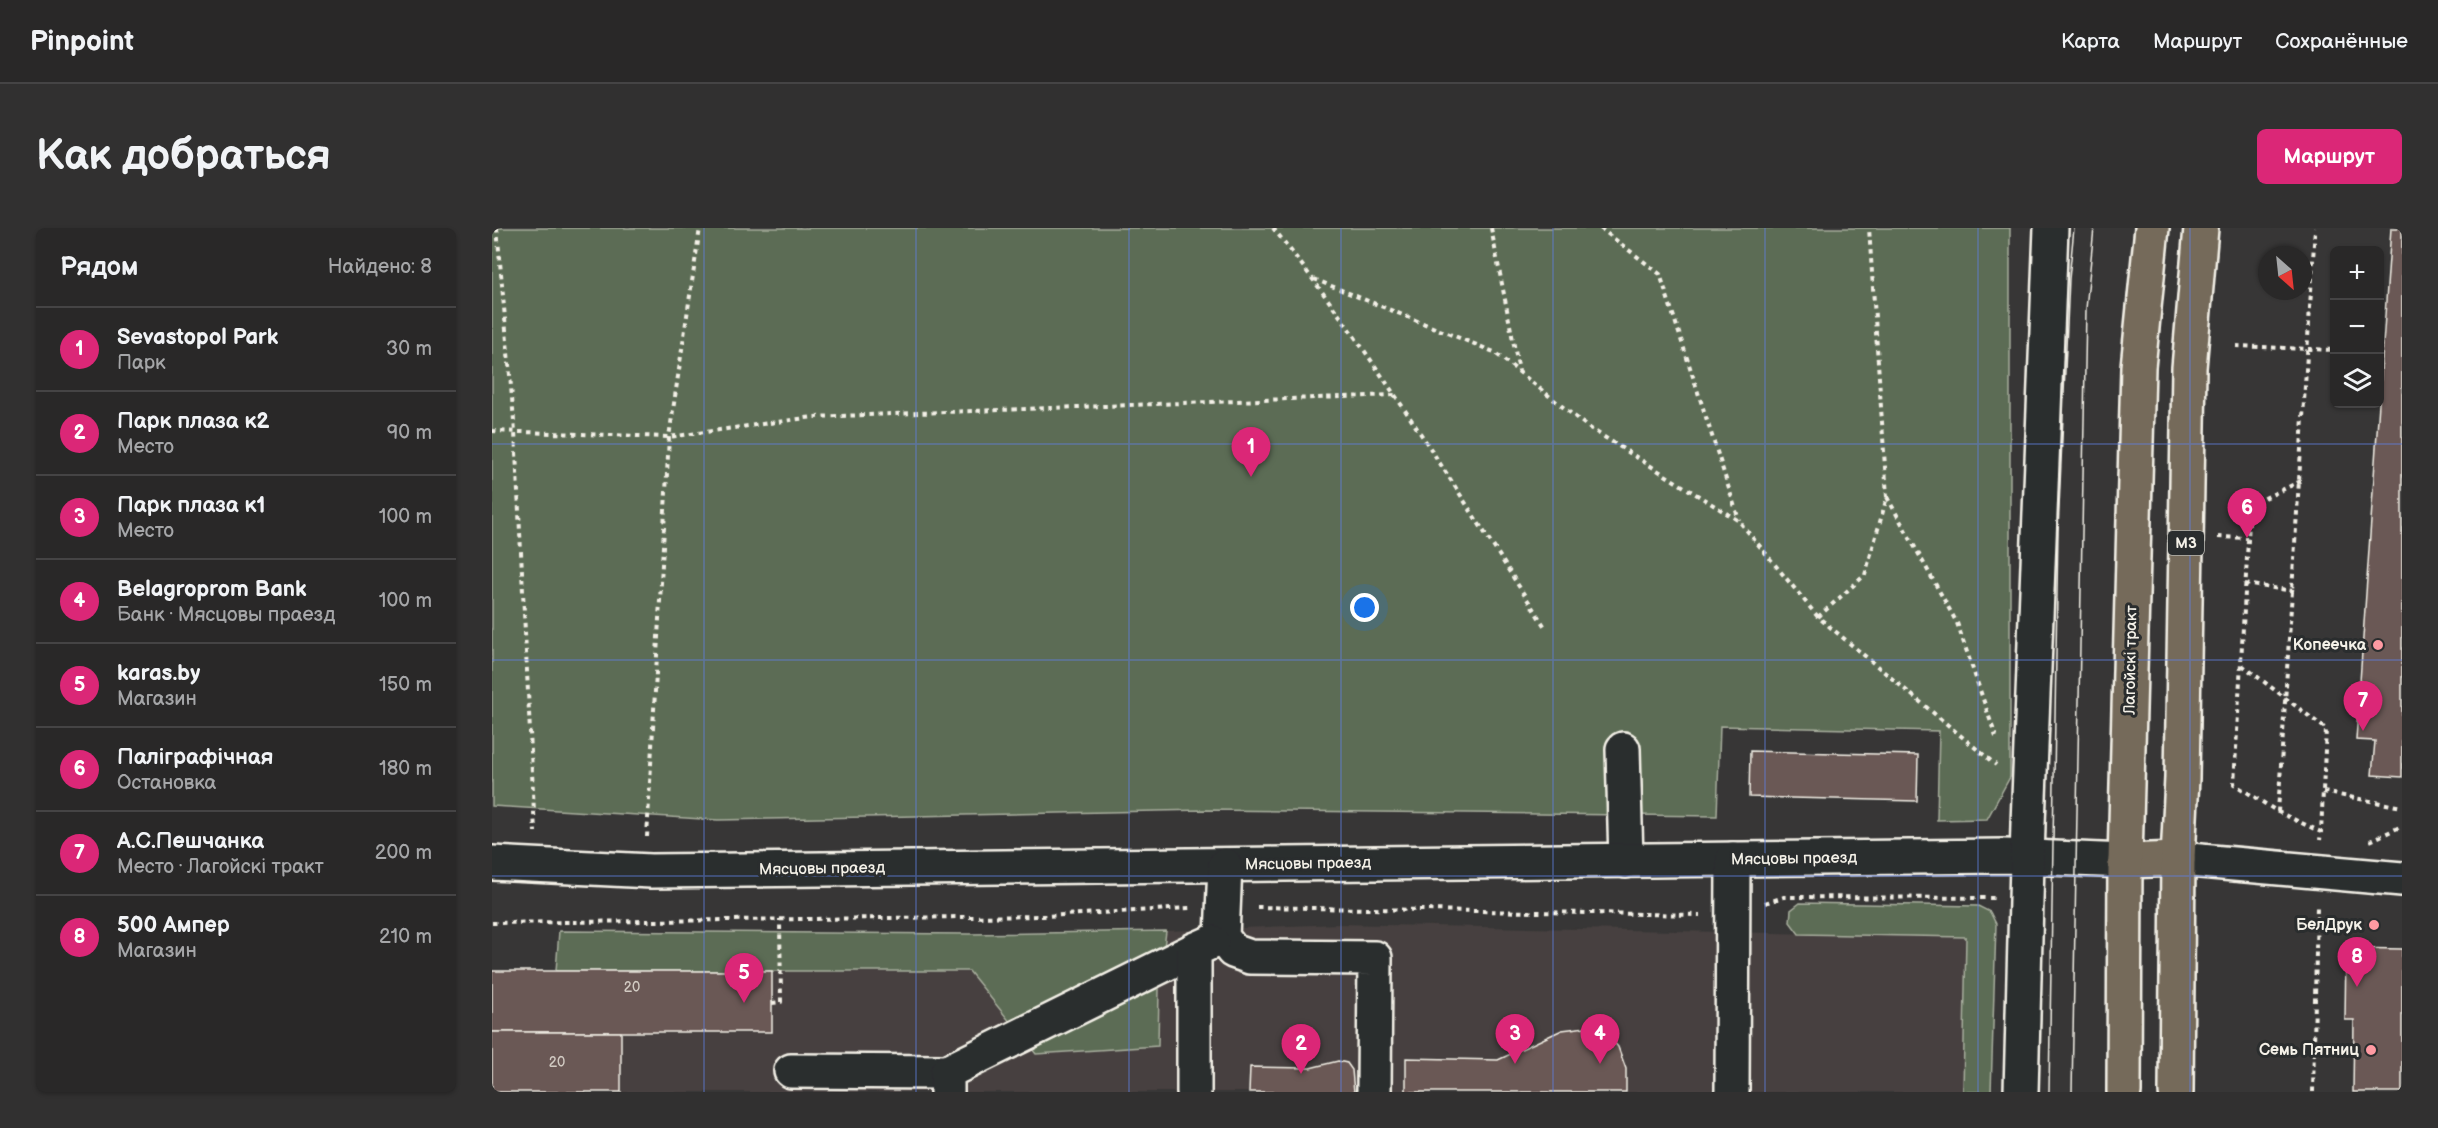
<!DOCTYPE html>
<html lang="ru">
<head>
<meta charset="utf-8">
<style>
  body { margin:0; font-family:"Balsamiq Sans",sans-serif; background:#313030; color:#f1f3f6 }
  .controls { position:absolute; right:18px; top:18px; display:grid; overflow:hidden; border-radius:9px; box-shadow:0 2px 4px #0004 }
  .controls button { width:54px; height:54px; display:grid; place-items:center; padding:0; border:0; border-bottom:2px solid #454445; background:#292828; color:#f1f3f6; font:30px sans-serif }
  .compass { position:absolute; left:1766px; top:18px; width:54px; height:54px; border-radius:50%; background:#292828; box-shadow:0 2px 4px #0004; rotate:153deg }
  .you { position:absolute; left:873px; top:380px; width:21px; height:21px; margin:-15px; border:4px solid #fff; border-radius:50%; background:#1a73e8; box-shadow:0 0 0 9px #1a73e833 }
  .badge { display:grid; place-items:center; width:39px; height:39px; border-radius:50%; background:#db2777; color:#fff; font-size:20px; font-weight:700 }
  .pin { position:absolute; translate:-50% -50px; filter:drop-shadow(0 2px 3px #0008) }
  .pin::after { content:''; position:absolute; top:32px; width:21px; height:18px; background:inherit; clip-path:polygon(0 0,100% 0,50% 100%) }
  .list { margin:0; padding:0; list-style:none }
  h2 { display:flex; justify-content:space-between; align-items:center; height:78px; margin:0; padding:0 24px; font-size:26px }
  h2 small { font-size:20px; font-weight:400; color:#a5a6a8 }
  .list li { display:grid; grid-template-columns:39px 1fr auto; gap:18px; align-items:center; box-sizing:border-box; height:84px; padding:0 24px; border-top:2px solid #454445 }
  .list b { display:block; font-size:22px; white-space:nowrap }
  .list p { margin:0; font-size:20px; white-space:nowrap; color:#a5a6a8 }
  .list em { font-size:20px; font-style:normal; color:#a5a6a8 }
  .icon { flex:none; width:33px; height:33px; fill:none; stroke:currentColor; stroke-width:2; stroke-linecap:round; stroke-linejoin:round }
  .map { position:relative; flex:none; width:1910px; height:864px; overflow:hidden; border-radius:9px }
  header { display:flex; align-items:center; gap:36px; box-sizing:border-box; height:84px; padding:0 30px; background:#292828; border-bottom:2px solid #454445 }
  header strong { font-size:28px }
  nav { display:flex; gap:33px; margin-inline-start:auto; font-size:21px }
  .intro { display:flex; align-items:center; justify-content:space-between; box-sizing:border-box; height:144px; padding:0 36px }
  h1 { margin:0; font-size:42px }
  .button { padding:15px 27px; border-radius:9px; background:#db2777; color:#fff; font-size:21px; font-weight:700 }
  main { display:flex; gap:36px; padding:0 36px }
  aside { flex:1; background:#292828; border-radius:9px; box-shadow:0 2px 4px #0004 }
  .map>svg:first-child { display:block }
</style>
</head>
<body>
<header>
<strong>Pinpoint</strong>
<nav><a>Карта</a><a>Маршрут</a><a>Сохранённые</a></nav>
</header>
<div class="intro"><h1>Как добраться</h1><a class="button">Маршрут</a></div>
<main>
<aside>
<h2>Рядом<small>Найдено: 8</small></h2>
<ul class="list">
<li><span class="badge">1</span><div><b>Sevastopol Park</b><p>Парк</p></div><em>30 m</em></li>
<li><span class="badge">2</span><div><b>Парк плаза к2</b><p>Место</p></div><em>90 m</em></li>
<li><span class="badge">3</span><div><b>Парк плаза к1</b><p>Место</p></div><em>100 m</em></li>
<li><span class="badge">4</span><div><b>Belagroprom Bank</b><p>Банк · Мясцовы праезд</p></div><em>100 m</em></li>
<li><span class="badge">5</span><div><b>karas.by</b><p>Магазин</p></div><em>150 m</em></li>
<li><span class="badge">6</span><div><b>Паліграфічная</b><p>Остановка</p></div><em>180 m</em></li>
<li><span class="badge">7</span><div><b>А.С.Пешчанка</b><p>Место · Лагойскі тракт</p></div><em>200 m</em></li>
<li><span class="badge">8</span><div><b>500 Ампер</b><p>Магазин</p></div><em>210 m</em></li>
</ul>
</aside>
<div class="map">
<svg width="1910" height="864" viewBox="0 0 1910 864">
  <rect width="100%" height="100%" fill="#373636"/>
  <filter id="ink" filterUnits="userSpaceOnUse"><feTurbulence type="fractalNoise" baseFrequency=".0167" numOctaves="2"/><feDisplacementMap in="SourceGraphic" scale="12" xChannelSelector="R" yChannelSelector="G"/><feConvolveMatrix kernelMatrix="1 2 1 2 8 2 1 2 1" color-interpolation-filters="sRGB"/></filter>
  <g filter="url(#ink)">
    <path fill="#46403f" d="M846 696 1474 709 1471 864H0V743H477L544 826 666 818 667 761 674 703Z"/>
    <g fill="#5c6c54" stroke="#a8ae9e" stroke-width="1.5">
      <path d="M0 0H1518V549L1495 591 1445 592 1447 503 1228 498 1225 588 713 582 226 592 0 578Z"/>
      <path d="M1308 675 1486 678 1498 684 1504 696 1499 864H1471L1474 709 1307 706 1298 694 1299 682Z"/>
      <path d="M67 703 478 706 674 703 667 761 666 818 544 826 477 743H64Z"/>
    </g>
    <g fill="#6a5854" stroke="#f4f1e8" stroke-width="1.5">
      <path d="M1899 0H1910V549L1880 547 1883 513 1864 512Z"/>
      <path d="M1258 523 1426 527 1425 573 1257 569Z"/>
      <path d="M1854 720 1910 721V864H1861L1862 792H1853Z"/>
      <rect x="0" y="743" width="280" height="61"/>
      <path d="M1094 799 1113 804 1126 819 1134 841V864H914V830L1006 832 1070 802Z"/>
      <rect x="0" y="804" width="129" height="60"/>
      <path d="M846 833 855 835 860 842 862 864H757L758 839 818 840Z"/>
    </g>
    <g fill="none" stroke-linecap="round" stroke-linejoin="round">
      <defs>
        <g id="minor">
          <path d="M1131 521 1134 633"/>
          <path d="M1686 631 1910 651"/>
          <path d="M0 635 159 643 1512 628 1633 633"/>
          <path d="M733 637 730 709 741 723 758 729 883 730 882 864"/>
          <path d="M299 843 455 844"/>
          <path d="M455 864V844L702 722"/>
          <path d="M702 864V722L720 714"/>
          <path d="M1240 864 1241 631"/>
          <path d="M1529 864 1536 596 1559 0"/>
        </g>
        <g id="major">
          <path d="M1633 633 1686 631"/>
          <path d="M1632 864 1633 633 1646 139 1660 0"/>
          <path d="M1684 864 1686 631 1690 550 1697 140 1709 0"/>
        </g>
      </defs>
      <use href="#minor" stroke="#f4f1e8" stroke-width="38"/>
      <use href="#major" stroke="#f4f1e8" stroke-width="38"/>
      <g stroke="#f4f1e8" stroke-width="4" stroke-dasharray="4.5 4.5" stroke-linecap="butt">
        <path d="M5 0 23 204 43 604"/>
        <path d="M781 0C882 126 966 264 1053 399"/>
        <path d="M999 0 1027 143"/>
        <path d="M1108 0 1168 46 1247 292"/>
        <path d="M822 51 1002 124 1096 199 1247 293 1326 389 1504 537"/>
        <path d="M1744 118 1842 122"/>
        <path d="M0 203 177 209 321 189 903 167"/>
        <path d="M1809 253 1758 277 1742 556 1786 584 1829 604 1828 612"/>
        <path d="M1395 269 1465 395 1504 509"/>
        <path d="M1726 309 1755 310"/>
        <path d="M1753 356 1802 363"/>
        <path d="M1326 389 1373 347 1395 269 1377 0"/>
        <path d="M1750 437 1834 501 1829 604"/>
        <path d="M1831 564 1910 579"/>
        <path d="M1786 584 1823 0"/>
        <path d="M155 609 177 209 208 0"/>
        <path d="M1878 613 1910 598"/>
        <path d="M1273 675 1292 669 1502 670"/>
        <path d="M765 679 1208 687"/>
        <path d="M0 695 552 688 698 680"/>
        <path d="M280 775 289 774 288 691"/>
        <path d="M1821 864 1825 677"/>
      </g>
      <use href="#minor" stroke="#2a2d2e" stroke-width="33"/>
      <use href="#major" stroke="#746a5a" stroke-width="33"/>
      <g stroke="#f4f1e8" stroke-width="1.5">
        <path d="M1557 864 1566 303 1577 51 1582 0"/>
        <path d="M1580 864 1594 81 1602 0"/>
      </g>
    </g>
  </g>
  <path fill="none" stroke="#5e7fdd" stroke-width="1.5" stroke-opacity="0.55" d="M212 0V864M424 0V864M637 0V864M849 0V864M1061 0V864M1273 0V864M1486 0V864M1698 0V864M0 216H1910M0 432H1910M0 648H1910"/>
  <g fill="#ff9aa2" stroke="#2a2d2e" stroke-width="2">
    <circle cx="1886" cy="417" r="6"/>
    <circle cx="1882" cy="697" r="6"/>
    <circle cx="1879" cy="822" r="6"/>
  </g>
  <g text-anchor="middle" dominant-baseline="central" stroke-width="6" stroke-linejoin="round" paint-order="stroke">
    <g font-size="14" fill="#d2cbc3">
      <text x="140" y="759">20</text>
      <text x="65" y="834">20</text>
    </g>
    <rect fill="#2a2d2e" stroke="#b7b6b0" stroke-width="1.5" x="1676" y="303" width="36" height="24" rx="4.5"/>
    <g font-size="15" font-weight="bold" fill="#f4f1e8">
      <text x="1694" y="315">М3</text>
    </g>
    <g font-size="16" font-weight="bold" fill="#f4f1e8" stroke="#2a2d2e" text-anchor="end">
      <text x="1874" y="417">Копеечка</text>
      <text x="1870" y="697">БелДрук</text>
      <text x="1867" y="822">Семь Пятниц</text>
    </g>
    <g font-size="16" fill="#f4f1e8" stroke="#2a2d2e">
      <text transform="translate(1639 432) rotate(-89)">Лагойскі тракт</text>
      <text transform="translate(1302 631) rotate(-1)">Мясцовы праезд</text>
      <text transform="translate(816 636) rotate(-1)">Мясцовы праезд</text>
      <text transform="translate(330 641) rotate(-1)">Мясцовы праезд</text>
    </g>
  </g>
</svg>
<div class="controls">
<button>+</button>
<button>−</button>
<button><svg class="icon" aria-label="layers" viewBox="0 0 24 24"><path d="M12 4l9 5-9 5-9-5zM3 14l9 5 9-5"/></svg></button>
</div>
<svg class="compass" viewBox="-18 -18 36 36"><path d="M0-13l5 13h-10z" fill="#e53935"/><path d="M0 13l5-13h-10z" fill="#a5a6a8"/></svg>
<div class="you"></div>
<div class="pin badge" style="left:759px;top:249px">1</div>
<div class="pin badge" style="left:809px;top:846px">2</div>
<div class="pin badge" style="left:1023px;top:836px">3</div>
<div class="pin badge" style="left:1108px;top:836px">4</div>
<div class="pin badge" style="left:252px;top:775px">5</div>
<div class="pin badge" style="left:1755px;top:310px">6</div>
<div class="pin badge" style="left:1871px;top:503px">7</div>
<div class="pin badge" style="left:1865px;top:759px">8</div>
</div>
</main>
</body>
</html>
